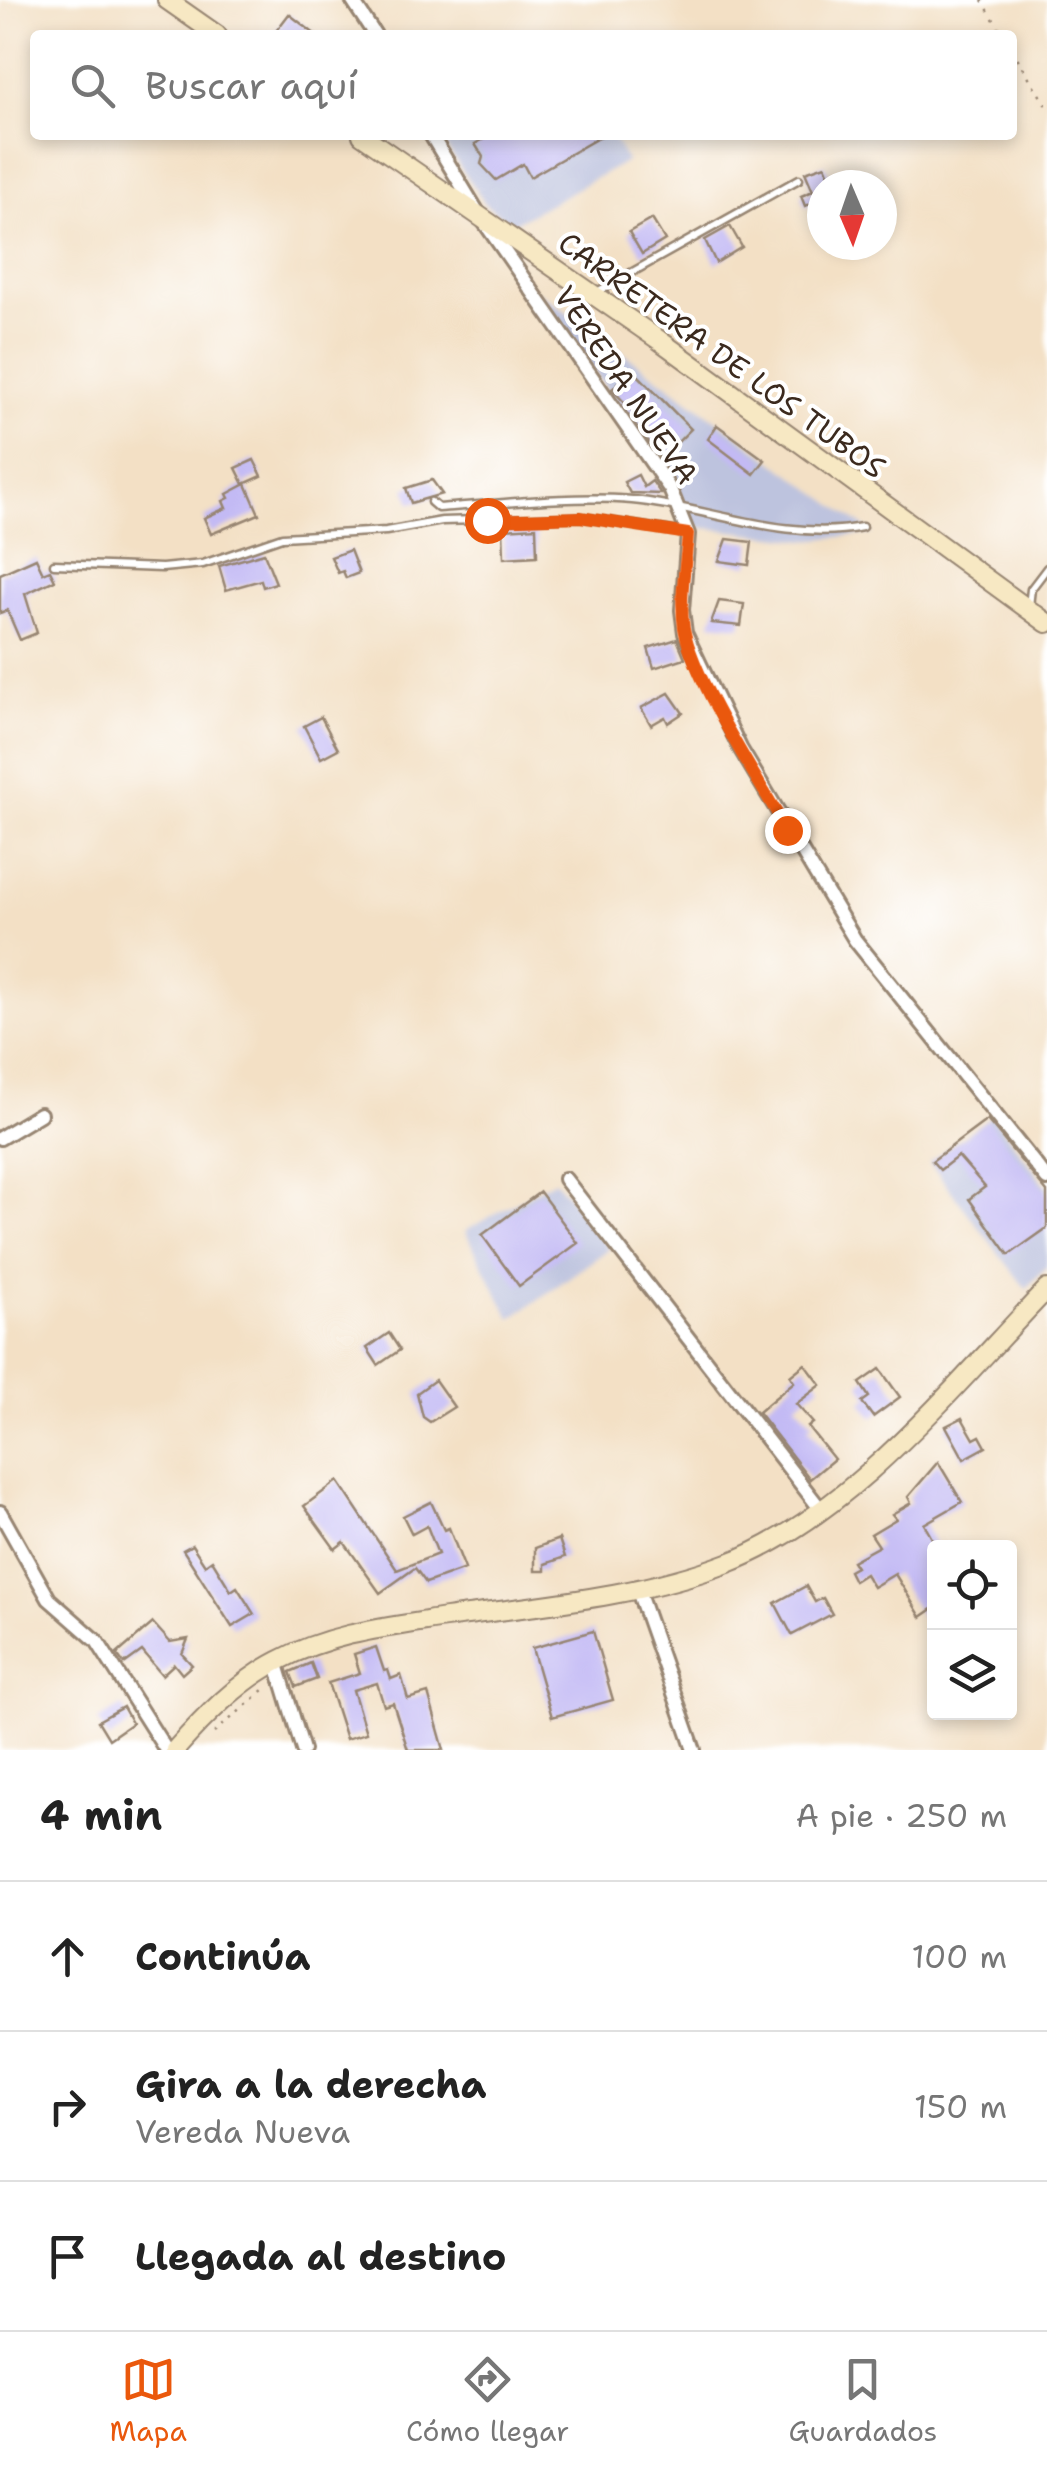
<!DOCTYPE html>
<html lang="es">
<head>
<meta charset="utf-8">
<style>
  body { margin:0; font-family:"Shantell Sans",sans-serif; background:#f6f6f6; color:#222 }
  .controls { position:absolute; right:30px; bottom:30px; display:grid; overflow:hidden; border-radius:10px; box-shadow:0 5px 15px #0003 }
  .controls button { width:90px; height:90px; display:grid; place-items:center; padding:0; border:0; border-bottom:2px solid #e0e0e0; background:#fff; color:#222; font:50px sans-serif }
  .compass { position:absolute; left:807px; top:170px; width:90px; height:90px; border-radius:50%; background:#fff; box-shadow:0 5px 15px #0003; rotate:178deg }
  .stop { position:absolute; width:30px; height:30px; margin:-22px; border:8px solid #ea580c; border-radius:50%; background:#fff }
  .stop.end { background:#ea580c; border-color:#fff; box-shadow:0 2px 10px #0008 }
  .list { margin:0; padding:0; list-style:none }
  h2 { display:flex; justify-content:space-between; align-items:center; height:130px; margin:0; padding:0 40px; font-size:42px }
  h2 small { font-size:32px; font-weight:400; color:#767676 }
  .list li { display:grid; grid-template-columns:65px 1fr auto; gap:30px; align-items:center; box-sizing:border-box; height:150px; padding:0 40px; border-top:2px solid #e0e0e0 }
  .list b { display:block; font-size:38px; white-space:nowrap }
  .list p { margin:0; font-size:32px; white-space:nowrap; color:#767676 }
  .list em { font-size:32px; font-style:normal; color:#767676 }
  .icon { flex:none; width:55px; height:55px; fill:none; stroke:currentColor; stroke-width:2; stroke-linecap:round; stroke-linejoin:round }
  .map { position:relative; flex:none; width:1047px; height:1750px; overflow:hidden }
  .search { position:absolute; background:#fff; box-shadow:0 5px 15px #0003; left:30px; right:30px; top:30px; height:110px; display:flex; align-items:center; gap:25px; box-sizing:border-box; padding:0 35px; border-radius:10px; color:#767676; font-size:38px }
  .sheet { height:580px; background:#fff }
  nav { display:flex; justify-content:space-around; align-items:center; box-sizing:border-box; height:140px; border-top:2px solid #e0e0e0; background:#fff; font-size:28px; color:#767676 }
  nav a { display:grid; justify-items:center; gap:5px }
  nav .on { color:#ea580c }
  .map>svg:first-child { display:block }
</style>
</head>
<body>
<div class="map">
<svg width="1047" height="1750" viewBox="0 0 1047 1750">
  <rect width="100%" height="100%" fill="#fff"/>
  <filter id="ink" filterUnits="userSpaceOnUse"><feTurbulence type="fractalNoise" baseFrequency=".01" numOctaves="2"/><feDisplacementMap in="SourceGraphic" scale="20" xChannelSelector="R" yChannelSelector="G"/><feConvolveMatrix kernelMatrix="1 2 1 2 8 2 1 2 1" color-interpolation-filters="sRGB"/></filter>
  <filter id="wash" filterUnits="userSpaceOnUse"><feTurbulence type="fractalNoise" baseFrequency=".0048" numOctaves="4" result="noise"/><feDisplacementMap in="SourceGraphic" scale="40" xChannelSelector="R" yChannelSelector="G"/><feGaussianBlur stdDeviation="2.25" result="paint"/><feColorMatrix in="noise" values="0 0 0 0 0 0 0 0 0 0 0 0 0 0 0 0 0 1.4 0 .05"/><feComposite in="paint" operator="in"/></filter>
  <g filter="url(#wash)">
    <rect width="100%" height="100%" fill="#f3e0c5"/>
    <g fill="#bdc3de">
      <path d="M448 135H611L627 161 512 224 486 205 441 139Z"/>
      <path d="M535 289 874 534 805 540 697 527 666 472Z"/>
      <path d="M992 1115 1047 1187V1266L1026 1289 929 1162Z"/>
      <path d="M555 1180 609 1249 511 1319 465 1231Z"/>
    </g>
    <g id="blocks">
      <g fill="#c3baf4">
        <path d="M289 14 316 35H273Z"/>
        <path d="M491 135H603L530 177 523 164 496 180 481 164 483 157 475 144Z"/>
        <path d="M825 165 831 180 822 183 821 213 817 202 805 206 801 196 813 191 805 172Z"/>
        <path d="M652 219 665 240 642 254 629 232Z"/>
        <path d="M730 226 742 247 716 263 705 240Z"/>
        <path d="M632 369 691 429 661 459 642 432 647 427 612 389Z"/>
        <path d="M717 425 765 460 754 474 708 439Z"/>
        <path d="M254 460 262 476 244 484 236 468Z"/>
        <path d="M638 475 644 487 652 481 661 494 630 493 624 482Z"/>
        <path d="M432 480 442 494 411 503 406 488Z"/>
        <path d="M246 484 259 514 211 534 204 518 226 508 223 501 229 498 227 494Z"/>
        <path d="M536 527 537 556 504 558 503 529Z"/>
        <path d="M727 539 752 542 749 565 719 561Z"/>
        <path d="M350 550 359 573 346 578 343 571 338 573 331 557Z"/>
        <path d="M264 553 276 583 263 587 261 580 226 590 219 566Z"/>
        <path d="M36 558 43 573 50 570 55 580 25 594 37 633 20 640 7 610 0 613V574Z"/>
        <path d="M719 601 744 604 741 626 711 623Z"/>
        <path d="M677 639 685 658 654 668 648 648Z"/>
        <path d="M669 693 683 713 668 723 665 717 651 725 641 708Z"/>
        <path d="M321 717 338 749 321 758 304 726Z"/>
        <path d="M987 1120 1047 1192V1228L1009 1255 969 1199 985 1187 958 1156 940 1170 932 1161Z"/>
        <path d="M540 1192 578 1243 519 1286 482 1235Z"/>
        <path d="M389 1333 400 1350 378 1365 367 1348Z"/>
        <path d="M805 1364 821 1385 796 1404 813 1423 808 1427 834 1459 810 1479 758 1412 794 1382 790 1376Z"/>
        <path d="M880 1369 900 1397 873 1417 862 1402 869 1397 860 1383Z"/>
        <path d="M435 1380 454 1407 430 1422 423 1417 417 1393Z"/>
        <path d="M962 1418 974 1439 980 1436 986 1447 964 1459 946 1426Z"/>
        <path d="M938 1462 962 1502 924 1524 934 1542V1608L921 1617 895 1574 873 1587 865 1574 854 1581 849 1571 856 1567 852 1561 879 1546 871 1534 896 1519 892 1514 911 1503 908 1497Z"/>
        <path d="M338 1481 397 1570 438 1554 427 1526 412 1534 403 1516 431 1502 444 1530 449 1528 465 1569 426 1583 415 1568 380 1593 344 1542 335 1549 304 1506Z"/>
        <path d="M559 1539 565 1557 545 1564V1571H535V1548Z"/>
        <path d="M192 1545 205 1565 212 1560 231 1591 237 1587 254 1614 232 1627 183 1550Z"/>
        <path d="M806 1586 815 1602 823 1598 832 1614 792 1635 775 1603Z"/>
        <path d="M153 1623 170 1642 188 1639 182 1654 192 1665 182 1674 174 1664 162 1675 142 1651 124 1664 117 1654Z"/>
        <path d="M593 1631 613 1700 552 1717 532 1648Z"/>
        <path d="M376 1647 384 1671 388 1670 391 1679 401 1675 408 1699 428 1693 444 1750H408L393 1703 384 1706 377 1683 353 1690 366 1733 346 1739 328 1683 360 1673 354 1654Z"/>
        <path d="M311 1663 317 1679 296 1687 290 1672Z"/>
        <path d="M123 1707 132 1723 109 1739 98 1721Z"/>
      </g>
    </g>
  </g>
  <g filter="url(#ink)">
    <use href="#blocks" fill-opacity="0" stroke="#978572" stroke-width="2.5"/>
    <g fill="none" stroke-linecap="round" stroke-linejoin="round">
      <defs>
        <g id="lane">
          <path d="M595 293 799 179"/>
          <path d="M431 502 438 508C501 504 569 495 632 500 707 507 786 542 862 527"/>
          <path d="M54 564 162 568 203 564 282 537 386 531 442 521 580 517 686 533"/>
          <path d="M1029 606 1031 589 1047 568"/>
        </g>
        <g id="street">
          <path d="M352 0 375 35"/>
          <path d="M431 135 480 216 670 489 688 534 682 610 685 633 740 748 855 940 1047 1179"/>
          <path d="M0 1138 40 1114"/>
          <path d="M565 1179 822 1511"/>
          <path d="M0 1512 49 1599 97 1641 166 1750"/>
          <path d="M637 1588 694 1750"/>
          <path d="M276 1661 303 1750"/>
        </g>
        <g id="secondary">
          <path d="M167 0 217 35"/>
          <path d="M362 135 659 340 1047 623"/>
          <path d="M175 1750C204 1717 239 1681 278 1661 330 1633 388 1627 446 1618 539 1605 639 1597 728 1563 851 1516 957 1382 1047 1289"/>
        </g>
      </defs>
      <use href="#lane" stroke="#978572" stroke-width="11"/>
      <use href="#street" stroke="#978572" stroke-width="18"/>
      <use href="#secondary" stroke="#978572" stroke-width="22"/>
      <g stroke="#978572" stroke-width="2.5" stroke-dasharray="2.5 8" stroke-linecap="butt">
        <path d="M982 0 1003 35"/>
        <path d="M1012 49 1047 107"/>
        <path d="M214 1733 265 1689"/>
      </g>
      <use href="#lane" stroke="#fff" stroke-width="6"/>
      <use href="#street" stroke="#fff" stroke-width="12"/>
      <use href="#secondary" stroke="#f7e8c3" stroke-width="18"/>
    </g>
  </g>
  <g fill="none" stroke-linecap="round" stroke-linejoin="round" filter="url(#ink)">
    <path stroke="#ea580c" stroke-width="12" d="M487 520 580 517 688 534C686 564 679 597 684 628 693 680 759 781 787 830"/>
  </g>
  <g text-anchor="middle" dominant-baseline="central" stroke-width="8" stroke-linejoin="round" paint-order="stroke">
    <g font-size="30" fill="#3b2a1e" stroke="#fff">
      <text transform="translate(722 355) rotate(36)">CARRETERA DE LOS TUBOS</text>
      <text transform="translate(626 385) rotate(56)">VEREDA NUEVA</text>
    </g>
  </g>
</svg>
<div class="controls">
<button><svg class="icon" aria-label="locate" viewBox="0 0 24 24"><circle cx="12" cy="12" r="6"/><path d="M12 2v4M12 18v4M2 12h4M18 12h4"/></svg></button>
<button><svg class="icon" aria-label="layers" viewBox="0 0 24 24"><path d="M12 4l9 5-9 5-9-5zM3 14l9 5 9-5"/></svg></button>
</div>
<svg class="compass" viewBox="-18 -18 36 36"><path d="M0-13l5 13h-10z" fill="#e53935"/><path d="M0 13l5-13h-10z" fill="#767676"/></svg>
<div class="stop" style="left:487px;top:520px"></div>
<div class="stop end" style="left:787px;top:830px"></div>
<div class="search"><svg class="icon" aria-label="search" viewBox="0 0 24 24"><circle cx="10" cy="10" r="6"/><path d="M15 15l6 6"/></svg>Buscar aquí</div>
</div>
<section class="sheet">
<h2>4 min<small>A pie · 250 m</small></h2>
<ul class="list">
<li><svg class="icon" aria-label="ahead" viewBox="0 0 24 24"><path d="M12 20V5M6 11l6-6 6 6"/></svg><div><b>Continúa</b></div><em>100 m</em></li>
<li><svg class="icon" aria-label="right" viewBox="0 0 24 24"><path d="M7 20v-9h11M14 6l5 5-5 5"/></svg><div><b>Gira a la derecha</b><p>Vereda Nueva</p></div><em>150 m</em></li>
<li><svg class="icon" aria-label="arrive" viewBox="0 0 24 24"><path d="M6 21V4h12l-3 4 3 4H6"/></svg><div><b>Llegada al destino</b></div></li>
</ul>
</section>
<nav>
<a class="on"><svg class="icon" aria-label="map" viewBox="0 0 24 24"><path d="M3 6l6-2 6 2 6-2v14l-6 2-6-2-6 2zM9 4v14M15 6v14"/></svg>Mapa</a>
<a><svg class="icon" aria-label="directions" viewBox="0 0 24 24"><path d="M12 3l9 9-9 9-9-9zM9 14v-3h6M13 9l2 2-2 2"/></svg>Cómo llegar</a>
<a><svg class="icon" aria-label="saved" viewBox="0 0 24 24"><path d="M7 4h10v16l-5-4-5 4z"/></svg>Guardados</a>
</nav>
</body>
</html>
